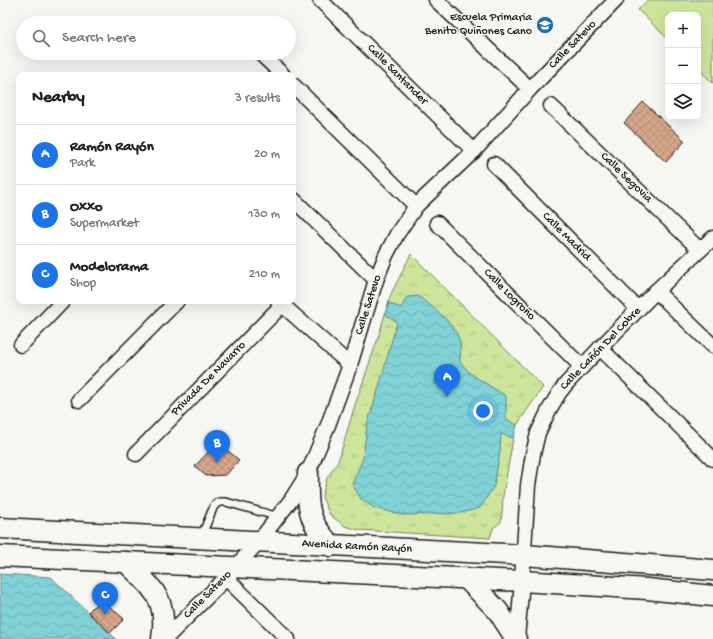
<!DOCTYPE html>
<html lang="en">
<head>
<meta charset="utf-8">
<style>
  body { margin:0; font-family:"Gochi Hand",sans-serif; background:#f6f6f6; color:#222 }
  .controls { position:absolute; right:12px; top:12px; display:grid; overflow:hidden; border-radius:8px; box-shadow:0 4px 16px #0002 }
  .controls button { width:36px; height:36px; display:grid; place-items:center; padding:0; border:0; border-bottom:1px solid #e0e0e0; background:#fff; color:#222; font:20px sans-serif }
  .you { position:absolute; left:483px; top:411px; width:14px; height:14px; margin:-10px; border:3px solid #fff; border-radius:50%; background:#1a73e8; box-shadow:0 0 0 6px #1a73e833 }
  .badge { display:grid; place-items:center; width:26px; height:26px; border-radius:50%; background:#1a73e8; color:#fff; font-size:13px; font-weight:700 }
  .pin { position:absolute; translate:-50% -33px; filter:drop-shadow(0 1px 2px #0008) }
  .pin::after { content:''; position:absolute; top:21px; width:14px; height:12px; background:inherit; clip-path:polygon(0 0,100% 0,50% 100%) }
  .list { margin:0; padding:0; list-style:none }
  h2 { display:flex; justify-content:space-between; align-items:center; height:52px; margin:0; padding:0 16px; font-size:17px }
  h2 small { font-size:13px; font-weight:400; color:#767676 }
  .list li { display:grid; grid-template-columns:26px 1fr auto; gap:12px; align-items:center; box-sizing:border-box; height:60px; padding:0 16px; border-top:1px solid #e0e0e0 }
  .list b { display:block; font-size:15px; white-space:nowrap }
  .list p { margin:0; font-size:13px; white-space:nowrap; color:#767676 }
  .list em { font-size:13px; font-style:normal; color:#767676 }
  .icon { flex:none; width:22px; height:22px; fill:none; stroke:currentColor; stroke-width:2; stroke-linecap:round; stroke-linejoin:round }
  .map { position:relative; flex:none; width:713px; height:639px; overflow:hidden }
  .search { position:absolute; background:#fff; box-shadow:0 4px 16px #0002; left:16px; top:16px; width:280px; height:44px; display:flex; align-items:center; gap:10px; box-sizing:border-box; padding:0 14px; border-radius:22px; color:#767676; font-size:15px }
  .panel { position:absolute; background:#fff; box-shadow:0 4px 16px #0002; left:16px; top:72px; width:280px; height:232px; border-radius:8px }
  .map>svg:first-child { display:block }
</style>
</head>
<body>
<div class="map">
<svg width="713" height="639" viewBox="0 0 713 639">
  <defs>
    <pattern id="park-tufts" width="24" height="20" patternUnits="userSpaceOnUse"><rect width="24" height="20" fill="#cde59b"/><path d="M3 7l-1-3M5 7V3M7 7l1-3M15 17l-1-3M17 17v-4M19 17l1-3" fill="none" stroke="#afc485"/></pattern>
    <pattern id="water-waves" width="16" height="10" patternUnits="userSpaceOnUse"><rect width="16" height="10" fill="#81d2d7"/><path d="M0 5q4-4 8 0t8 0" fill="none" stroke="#6fb4b8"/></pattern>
    <pattern id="building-cross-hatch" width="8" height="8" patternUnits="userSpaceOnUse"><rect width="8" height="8" fill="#d7a68a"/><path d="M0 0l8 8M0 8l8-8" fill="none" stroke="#b88e76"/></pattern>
  </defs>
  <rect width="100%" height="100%" fill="#f6f6f2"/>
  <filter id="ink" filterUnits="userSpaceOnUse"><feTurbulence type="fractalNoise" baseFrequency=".025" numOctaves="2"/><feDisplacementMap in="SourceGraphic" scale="8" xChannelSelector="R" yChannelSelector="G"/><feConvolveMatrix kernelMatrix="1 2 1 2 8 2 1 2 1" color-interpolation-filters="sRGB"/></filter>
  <g filter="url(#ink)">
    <path fill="url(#park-tufts)" stroke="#74805c" d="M411 254 543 387 517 425 513 438 503 496 502 513 501 522 493 528 490 538 359 530 345 526 330 515 322 497 327 478 338 462 354 408 377 341 391 294Z"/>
    <path fill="#cde59b" stroke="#74805c" d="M648 0H713V83L698 69V15H668V39L638 10Z"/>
    <g fill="url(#water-waves)" stroke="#59898c">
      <path d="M418 296C432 307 457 324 460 343 461 349 460 356 460 362L472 375 506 396V419L517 425 513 438 501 434 500 452 494 486 480 508 461 513 404 515 374 508 361 499 352 484 363 458 367 425 379 387 397 322 385 314 389 303 401 308 407 297Z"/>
      <path d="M0 574 51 577 116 639H0Z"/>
    </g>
    <g fill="url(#building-cross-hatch)" stroke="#1c1c1c">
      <path d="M643 102 685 141 666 162 624 123Z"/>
      <path d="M215 445H221L239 460 226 475 206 476 195 466Z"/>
      <path d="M101 599 124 619 110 633 88 612Z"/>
    </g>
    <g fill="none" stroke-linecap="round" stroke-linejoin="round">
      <defs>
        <path id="lane" d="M201 537 214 506 219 502H226L279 517"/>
        <g id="street">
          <path d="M320 0 474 151"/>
          <path d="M436 0 530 89"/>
          <path d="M260 53 283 75"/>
          <path d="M293 85 416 206"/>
          <path d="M551 106 700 250"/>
          <path d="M494 164 638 309"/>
          <path d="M293 199 376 280"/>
          <path d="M437 223 582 367"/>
          <path d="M656 291 713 346"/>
          <path d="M278 301 350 365"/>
          <path d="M21 345 63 301"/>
          <path d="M600 348 713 459"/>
          <path d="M79 400 177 301"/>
          <path d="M136 454 282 305"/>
          <path d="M226 578 288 639"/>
          <path d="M165 639 226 578 259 541 291 500 308 473 328 425 350 365 376 280 386 255 397 234 416 206 474 151 530 89 616 0"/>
          <path d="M517 639 522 581 528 485 533 454 538 433 549 410 559 393 566 384 600 348 656 291 713 238"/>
        </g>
        <g id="secondary">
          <path d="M308 473C308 492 306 511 317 528 321 534 326 540 331 546"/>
          <path d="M0 528 524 555 713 570"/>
          <path d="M0 556 522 581 647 589 713 596"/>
          <path d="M126 562C153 589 168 598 162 639"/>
          <path d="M466 578 498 611 516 639"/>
        </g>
      </defs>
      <use href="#lane" stroke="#1c1c1c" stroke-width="10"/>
      <use href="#street" stroke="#1c1c1c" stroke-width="17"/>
      <use href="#secondary" stroke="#1c1c1c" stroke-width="23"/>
      <use href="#lane" stroke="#f6f6f2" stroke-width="7"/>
      <use href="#street" stroke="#f6f6f2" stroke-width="14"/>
      <use href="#secondary" stroke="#f6f6f2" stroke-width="20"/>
    </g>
  </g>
  <defs>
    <symbol id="school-disc" viewBox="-11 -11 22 22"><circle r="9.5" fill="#1f6fb2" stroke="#f6f6f2"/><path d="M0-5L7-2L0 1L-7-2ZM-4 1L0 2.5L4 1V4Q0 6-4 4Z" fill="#fff"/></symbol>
  </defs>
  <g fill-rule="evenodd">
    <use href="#school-disc" x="535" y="15" width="20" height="20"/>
  </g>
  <g text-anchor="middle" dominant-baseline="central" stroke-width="3" stroke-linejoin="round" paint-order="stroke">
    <g font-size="12" fill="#1c1c1c" stroke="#f6f6f2" text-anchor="end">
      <text x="532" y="18">Escuela Primaria<tspan x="532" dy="14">Benito Quiñones Cano</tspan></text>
    </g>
    <g font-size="12" fill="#1c1c1c" stroke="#f6f6f2">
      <text transform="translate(573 45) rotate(-46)">Calle Satevo</text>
      <text transform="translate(397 75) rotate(45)">Calle Santander</text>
      <text transform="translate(626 178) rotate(44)">Calle Segovia</text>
      <text transform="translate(566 237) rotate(45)">Calle Madrid</text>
      <text transform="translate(509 295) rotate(45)">Calle Logroño</text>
      <text transform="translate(369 305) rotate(-72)">Calle Satevo</text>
      <text transform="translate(601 349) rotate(-46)">Calle Cañón Del Cobre</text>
      <text transform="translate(209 379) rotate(-45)">Privada De Navarro</text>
      <text transform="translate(357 547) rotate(3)">Avenida Ramón Rayón</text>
      <text transform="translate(208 595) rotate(-45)">Calle Satevo</text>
    </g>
  </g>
</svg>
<div class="controls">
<button>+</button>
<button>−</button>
<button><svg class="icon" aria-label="layers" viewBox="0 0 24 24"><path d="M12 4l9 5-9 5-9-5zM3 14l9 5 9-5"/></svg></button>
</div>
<div class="you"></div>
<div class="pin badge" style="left:447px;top:397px">A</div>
<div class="pin badge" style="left:217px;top:463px">B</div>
<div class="pin badge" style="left:105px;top:615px">C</div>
<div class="search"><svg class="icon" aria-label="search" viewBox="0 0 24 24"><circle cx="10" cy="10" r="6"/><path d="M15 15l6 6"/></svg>Search here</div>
<section class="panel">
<h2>Nearby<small>3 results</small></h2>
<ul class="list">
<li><span class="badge">A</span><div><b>Ramón Rayón</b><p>Park</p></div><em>20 m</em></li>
<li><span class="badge">B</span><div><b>Oxxo</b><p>Supermarket</p></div><em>130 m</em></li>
<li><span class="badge">C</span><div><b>Modelorama</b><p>Shop</p></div><em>210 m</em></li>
</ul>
</section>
</div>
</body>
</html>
